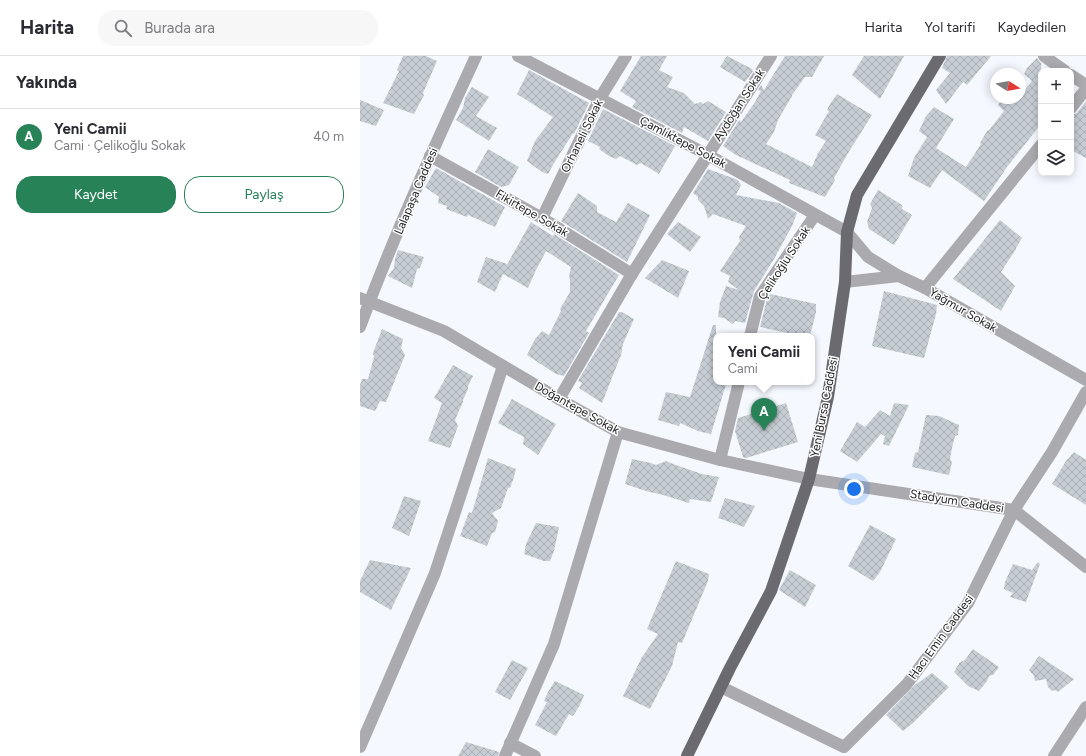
<!DOCTYPE html>
<html lang="tr">
<head>
<meta charset="utf-8">
<style>
  body { margin:0; font-family:Figtree,sans-serif; background:#f7f7f7; color:#2b2b33 }
  .controls { position:absolute; right:12px; top:12px; display:grid; overflow:hidden; border-radius:8px; box-shadow:0 2px 10px #0003 }
  .controls button { width:36px; height:36px; display:grid; place-items:center; padding:0; border:0; border-bottom:1px solid #e1e1e2; background:#fff; color:#2b2b33; font:20px sans-serif }
  .compass { position:absolute; left:630px; top:12px; width:36px; height:36px; border-radius:50%; background:#fff; box-shadow:0 2px 10px #0003; rotate:101deg }
  .you { position:absolute; left:494px; top:433px; width:14px; height:14px; margin:-10px; border:3px solid #fff; border-radius:50%; background:#1a73e8; box-shadow:0 0 0 6px #1a73e833 }
  .badge { display:grid; place-items:center; width:26px; height:26px; border-radius:50%; background:#278258; color:#fff; font-size:13px; font-weight:700 }
  .pin { position:absolute; translate:-50% -33px; filter:drop-shadow(0 1px 2px #0008) }
  .pin::after { content:''; position:absolute; top:21px; width:14px; height:12px; background:inherit; clip-path:polygon(0 0,100% 0,50% 100%) }
  .popup { position:absolute; left:353px; top:277px; width:102px; height:52px; box-sizing:border-box; display:grid; place-content:center; border-radius:8px; background:#fff; filter:drop-shadow(0 1px 3px #0005); font-size:13px; white-space:nowrap; color:#7c7c81 }
  .popup b { font-size:15px; color:#2b2b33 }
  .popup::after { content:''; position:absolute; left:50%; top:100%; margin-left:-8px; border:8px solid transparent; border-top-color:#fff }
  .list { margin:0; padding:0; list-style:none }
  h2 { display:flex; justify-content:space-between; align-items:center; height:52px; margin:0; padding:0 16px; font-size:17px }
  h2 small { font-size:13px; font-weight:400; color:#7c7c81 }
  .list li { display:grid; grid-template-columns:26px 1fr auto; gap:12px; align-items:center; box-sizing:border-box; height:56px; padding:0 16px; border-top:1px solid #e1e1e2 }
  .list b { display:block; font-size:15px; white-space:nowrap }
  .list p { margin:0; font-size:13px; white-space:nowrap; color:#7c7c81 }
  .list em { font-size:13px; font-style:normal; color:#7c7c81 }
  .actions { display:flex; gap:8px; padding:12px 16px }
  .actions a { flex:1; padding:9px 0; border:1px solid #278258; border-radius:16px; text-align:center; font-size:14px; color:#278258 }
  .actions .main { background:#278258; color:#fff }
  .icon { flex:none; width:22px; height:22px; fill:none; stroke:currentColor; stroke-width:2; stroke-linecap:round; stroke-linejoin:round }
  .map { position:relative; flex:none; width:726px; height:700px; overflow:hidden }
  header { display:flex; align-items:center; gap:24px; box-sizing:border-box; height:56px; padding:0 20px; background:#fff; border-bottom:1px solid #e1e1e2 }
  header strong { font-size:19px }
  nav { display:flex; gap:22px; margin-inline-start:auto; font-size:14px }
  .search { width:280px; height:36px; background:#f7f7f7; display:flex; align-items:center; gap:10px; box-sizing:border-box; padding:0 14px; border-radius:16px; color:#7c7c81; font-size:15px }
  main { display:flex }
  aside { flex:1; background:#fff }
  .map>svg:first-child { display:block }
</style>
</head>
<body>
<header>
<strong>Harita</strong>
<div class="search"><svg class="icon" aria-label="search" viewBox="0 0 24 24"><circle cx="10" cy="10" r="6"/><path d="M15 15l6 6"/></svg>Burada ara</div>
<nav><a>Harita</a><a>Yol tarifi</a><a>Kaydedilen</a></nav>
</header>
<main>
<aside>
<h2>Yakında<small></small></h2>
<ul class="list">
<li><span class="badge">A</span><div><b>Yeni Camii</b><p>Cami · Çelikoğlu Sokak</p></div><em>40 m</em></li>
</ul>
<div class="actions"><a class="main">Kaydet</a><a>Paylaş</a></div>
</aside>
<div class="map">
<svg width="726" height="700" viewBox="0 0 726 700">
  <defs>
    <pattern id="building-cross-hatch" width="8" height="8" patternUnits="userSpaceOnUse"><rect width="8" height="8" fill="#c6cdd4"/><path d="M0 0l8 8M0 8l8-8" fill="none" stroke="#aab0b6"/></pattern>
  </defs>
  <rect width="100%" height="100%" fill="#f5f8ff"/>
  <g fill="url(#building-cross-hatch)">
    <path d="M43 0H66L77 5 63 37 64 39 54 58 23 47 39 15 37 14Z"/>
    <path d="M281 0H307L299 14 313 21 307 31 324 37 335 48 341 46 343 48 348 45 366 56 348 85 324 71 322 77 272 51 276 45 260 35Z"/>
    <path d="M367 0 392 13 393 15 385 26 360 11Z"/>
    <path d="M425 0H464L452 21H445L432 39V40L418 64 414 76 406 88 452 111 458 97 466 85 455 79 469 55 467 54 470 48 477 38 512 59 488 97 474 122 475 124 465 141 429 127 430 124 376 99 363 90 379 64 381 66 395 46 401 35 398 34 401 29 404 34Z"/>
    <path d="M504 0H544L520 43 492 19Z"/>
    <path d="M587 0H631L607 29 603 26 586 48 576 34 590 17 582 12Z"/>
    <path d="M677 2 681 7V68L647 111 624 145 582 114 570 132 548 120 554 102 567 81 559 75 566 60 574 51 594 63 576 92 606 111 621 88 620 87 627 75 630 73 644 55 638 49 643 42H660V39L672 25 664 18 667 12Z"/>
    <path d="M169 14 229 47 214 78 213 77 194 107 188 118 182 116 167 105 175 85 193 61 157 38Z"/>
    <path d="M112 31 129 41 116 60 137 72 129 85 96 64 103 52 105 42Z"/>
    <path d="M0 44 24 54 16 70 0 65Z"/>
    <path d="M726 45V102L711 94V59L717 57Z"/>
    <path d="M243 53 315 90 299 118 281 107 277 109 260 100 256 103 249 100 239 93 240 91 228 85Z"/>
    <path d="M128 93 159 111 149 129 141 131 115 116Z"/>
    <path d="M76 112 145 151 135 171 108 159 107 161 86 153 87 150 78 147 79 141 65 131Z"/>
    <path d="M348 113 378 124 381 129 376 139 419 147 437 157 432 170 414 203 394 235 385 267 375 265 373 268 364 262 358 261 360 246 366 230 379 234 368 226 370 220 360 215 380 185 379 181 386 170 353 158 348 163 344 150 338 144V141L333 137Z"/>
    <path d="M518 134 542 149V153L552 159 534 189 509 173 507 166 512 152 510 148Z"/>
    <path d="M218 137 237 150V156L256 166 268 147 290 159 267 206 201 165Z"/>
    <path d="M640 164 662 182 656 192V193L641 216 655 230 641 255 593 223Z"/>
    <path d="M171 166 193 180 194 178 259 219 226 275 229 277 204 320 196 318 167 299 175 283 182 275 189 279 201 255 200 253 210 236V223L209 221 211 211 186 195 175 216 168 232 143 218 135 236 117 226 126 201 147 208 145 212Z"/>
    <path d="M318 166 341 181 330 196 307 178Z"/>
    <path d="M38 194 64 201 60 212 57 213 52 232 28 220 34 212 35 203Z"/>
    <path d="M302 204 329 215 318 242 285 222Z"/>
    <path d="M524 235 577 249 576 258 564 302 512 290Z"/>
    <path d="M410 238 456 248V256L450 280H442L400 271 407 243Z"/>
    <path d="M259 256H262L274 263 263 288 261 299 242 347 219 332 222 327 218 325Z"/>
    <path d="M353 269H356V326L366 328 351 378 338 375 320 367 319 370 298 364 306 336 330 341Z"/>
    <path d="M22 273 43 283 41 292 45 299 26 346 20 345 15 355 0 350V329L2 323H8L14 301 13 297Z"/>
    <path d="M93 309 113 320 108 330V333L103 344V346L95 364 98 370 90 392 68 385 82 347 74 342Z"/>
    <path d="M152 343 196 368 178 399 163 388 164 381 138 367Z"/>
    <path d="M426 347 438 386 386 402 383 401 375 375 378 362Z"/>
    <path d="M534 347 549 349 529 390 523 388 525 380 521 378 497 406 480 395 497 366 505 371 520 354 530 360Z"/>
    <path d="M566 359 579 360 599 369 598 379 595 380 592 392 590 403 592 406 589 419 552 411 555 397 558 396Z"/>
    <path d="M714 396 726 404V449L692 428 706 405Z"/>
    <path d="M128 402 156 413 154 421 150 432H148L141 452 132 457 138 465 135 476 132 477 127 490 100 480 109 456 112 457Z"/>
    <path d="M272 403 291 407 296 409 306 405 313 408 342 418 359 421 351 446 330 443 329 447 303 439 286 435 265 428Z"/>
    <path d="M44 440 61 445 49 480 32 472Z"/>
    <path d="M365 442 395 450 384 471 358 462Z"/>
    <path d="M176 467 199 471 194 495 190 505H184L164 498 166 488Z"/>
    <path d="M510 469 536 483 520 516 513 525 488 510Z"/>
    <path d="M10 504 51 512 31 554 0 536V525Z"/>
    <path d="M316 505 349 518 348 525 322 587 318 586 312 610 290 653 263 640 282 601 298 578 287 573Z"/>
    <path d="M678 506 680 508 666 546 650 541 653 537 644 533 645 526 653 508 672 514Z"/>
    <path d="M430 514 456 529 445 551 419 534Z"/>
    <path d="M613 593 639 611 633 619 629 620 627 625 619 635 608 630 594 616 600 606 604 605Z"/>
    <path d="M679 600 714 623 698 636 695 634 692 635 688 631 686 623 675 625 674 620 669 614Z"/>
    <path d="M152 604 168 612 150 644 135 636Z"/>
    <path d="M572 617 589 631 553 667 543 675 526 659 555 629Z"/>
    <path d="M195 625 224 639 220 649 213 660 209 658 196 680 175 669 187 646 184 645 188 636Z"/>
    <path d="M106 686 139 696 138 700H98Z"/>
  </g>
  <g fill="none" stroke-linecap="round" stroke-linejoin="round">
    <g stroke="#abaaae" stroke-width="12">
      <path d="M158 0 348 99 487 176 508 201 539 220 565 232 726 324"/>
      <path d="M684 0 705 15"/>
      <path d="M711 19 726 29"/>
      <path d="M711 52 726 33"/>
      <path d="M70 100 182 162 272 218"/>
      <path d="M182 162 240 42 266 0"/>
      <path d="M485 226 539 220"/>
      <path d="M565 232 681 89"/>
      <path d="M0 242 84 275 199 343 258 376 360 404 449 423 654 454 726 511"/>
      <path d="M0 271C34 179 75 89 116 0"/>
      <path d="M390 280 400 240 455 159"/>
      <path d="M199 343 272 218 411 0"/>
      <path d="M360 404 379 326"/>
      <path d="M361 631 484 691 547 628 608 547 654 454 692 396 726 336"/>
      <path d="M150 687 175 700"/>
      <path d="M0 691 75 517 143 310"/>
      <path d="M145 700 194 588 258 376"/>
      <path d="M694 700 726 651"/>
    </g>
    <path stroke="#6b6a71" stroke-width="12" d="M327 700 370 612 411 535 449 423 468 341 485 226 487 176 497 139 580 0"/>
  </g>
  <g text-anchor="middle" dominant-baseline="central" stroke-width="3" stroke-linejoin="round" paint-order="stroke">
    <g font-size="12" fill="#202124" stroke="#fff">
      <text transform="translate(379 49) rotate(-57)">Aydoğan Sokak</text>
      <text transform="translate(222 80) rotate(-64)">Orhaneli Sokak</text>
      <text transform="translate(323 86) rotate(28)">Çamlıktepe Sokak</text>
      <text transform="translate(56 135) rotate(-67)">Lalapaşa Caddesi</text>
      <text transform="translate(172 157) rotate(30)">Fikirtepe Sokak</text>
      <text transform="translate(424 207) rotate(-57)">Çelikoğlu Sokak</text>
      <text transform="translate(603 254) rotate(30)">Yağmur Sokak</text>
      <text transform="translate(464 351) rotate(-79)">Yeni Bursa Caddesi</text>
      <text transform="translate(217 352) rotate(29)">Doğantepe Sokak</text>
      <text transform="translate(597 445) rotate(9)">Stadyum Caddesi</text>
      <text transform="translate(581 581) rotate(-54)">Hacı Emin Caddesi</text>
    </g>
  </g>
</svg>
<div class="controls">
<button>+</button>
<button>−</button>
<button><svg class="icon" aria-label="layers" viewBox="0 0 24 24"><path d="M12 4l9 5-9 5-9-5zM3 14l9 5 9-5"/></svg></button>
</div>
<svg class="compass" viewBox="-18 -18 36 36"><path d="M0-13l5 13h-10z" fill="#e53935"/><path d="M0 13l5-13h-10z" fill="#7c7c81"/></svg>
<div class="you"></div>
<div class="pin badge" style="left:404px;top:375px">A</div>
<div class="popup"><b>Yeni Camii</b>Cami</div>
</div>
</main>
</body>
</html>
